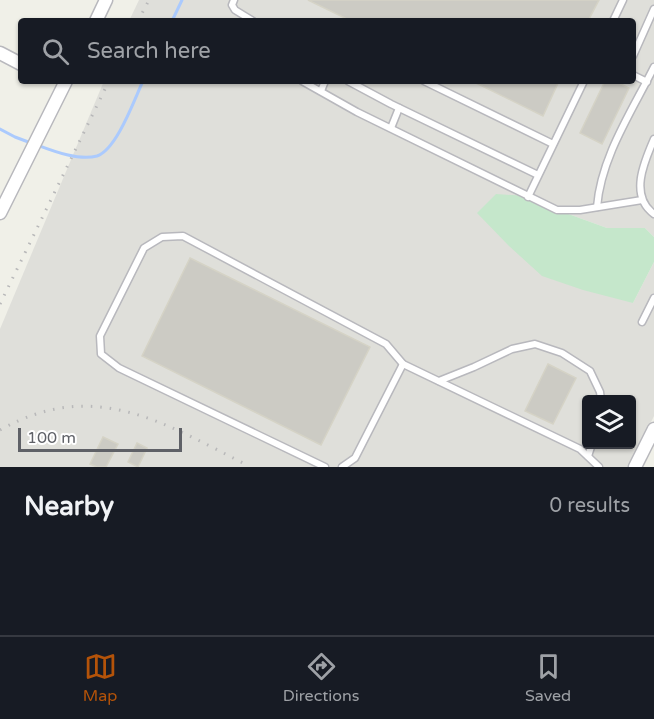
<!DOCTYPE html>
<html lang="en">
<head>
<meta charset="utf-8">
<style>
  body { margin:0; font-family:"Varela Round",sans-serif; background:#20242c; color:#f1f3f6 }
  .controls { position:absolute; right:18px; bottom:18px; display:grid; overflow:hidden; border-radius:6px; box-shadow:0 2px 4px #0004 }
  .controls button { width:54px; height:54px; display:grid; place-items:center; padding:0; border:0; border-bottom:2px solid #363941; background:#171b24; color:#f1f3f6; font:30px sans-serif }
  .scale { position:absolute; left:18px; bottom:15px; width:164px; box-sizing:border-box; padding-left:6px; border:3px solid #5f6167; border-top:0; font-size:16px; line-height:21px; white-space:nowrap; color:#5f6167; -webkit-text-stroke:4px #fff; paint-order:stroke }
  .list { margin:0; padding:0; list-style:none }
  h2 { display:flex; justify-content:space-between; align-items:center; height:78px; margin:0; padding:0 24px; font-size:26px }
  h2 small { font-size:20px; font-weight:400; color:#9ea1a6 }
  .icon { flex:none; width:33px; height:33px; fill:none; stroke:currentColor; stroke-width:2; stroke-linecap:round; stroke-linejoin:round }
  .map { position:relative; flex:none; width:654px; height:467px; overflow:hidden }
  .search { position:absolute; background:#171b24; box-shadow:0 2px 4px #0004; left:18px; right:18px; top:18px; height:66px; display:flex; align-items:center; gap:15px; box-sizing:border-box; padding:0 21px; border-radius:6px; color:#9ea1a6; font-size:22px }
  .sheet { height:168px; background:#171b24 }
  nav { display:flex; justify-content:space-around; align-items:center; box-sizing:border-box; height:84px; border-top:2px solid #363941; background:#171b24; font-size:16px; color:#9ea1a6 }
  nav a { display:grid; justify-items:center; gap:3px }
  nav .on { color:#b45309 }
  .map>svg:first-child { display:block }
</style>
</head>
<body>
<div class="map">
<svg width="654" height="467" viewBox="0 0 654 467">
  <rect width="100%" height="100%" fill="#f0f0e8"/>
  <path fill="#dfdfda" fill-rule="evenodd" d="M139 0H654V237L645 228H607L563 212 633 303 654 262V416L629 467H0V329L104 81H633V21H129ZM586 400H632V444H586Z"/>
  <path fill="#c5e7cb" d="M496 194 528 196 563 212 607 228H645L654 237V262L633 303 583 290 542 276 509 246 477 213Z"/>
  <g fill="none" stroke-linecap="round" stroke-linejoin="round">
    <g stroke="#abcafd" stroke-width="3">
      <path d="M172 21 182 0"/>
      <path d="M0 129 15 137 31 143"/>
      <path d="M37 145C53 151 79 161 97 156 117 149 134 100 143 81"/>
    </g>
  </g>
  <g fill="#cccbc4" stroke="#d5d3c6" stroke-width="1.5">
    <path d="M308 0H599L588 21H351Z"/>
    <path d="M472 81H559L543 116Z"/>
    <path d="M605 81H615L629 88 602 144 580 133Z"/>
    <path d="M190 258 370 347 321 445 142 356Z"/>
    <path d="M548 364 576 378 553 424 525 411Z"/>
    <path d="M103 437 118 444 106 467H97L90 464Z"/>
    <path d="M137 443 147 448 138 467 128 462Z"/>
  </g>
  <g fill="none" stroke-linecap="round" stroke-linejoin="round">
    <defs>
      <g id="service">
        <path d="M234 0 232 5 235 10 253 21"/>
        <path d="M613 21 623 0"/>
        <path d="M633 56 654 9"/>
        <path d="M633 75 647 82"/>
        <path d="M302 81 357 112 557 210H580L642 200"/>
        <path d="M348 81 391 104 538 175"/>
        <path d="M424 81 553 144"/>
        <path d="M321 91 325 81"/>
        <path d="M391 128 399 108"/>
        <path d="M654 139C644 162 629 196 654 214"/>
        <path d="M528 197 584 81"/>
        <path d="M597 207C601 157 632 111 654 67"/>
        <path d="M642 322 654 298"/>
        <path d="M439 381 474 367 512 349 535 344 562 353 590 371 600 392 601 400"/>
        <path d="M588 456 592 444"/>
        <path d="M325 467 119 368 101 354 100 336 144 248 162 237 183 236 386 344 403 364 580 449 599 467"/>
        <path d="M342 467 355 458 403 364"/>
      </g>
      <g id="minor">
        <path d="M96 21 106 0"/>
        <path d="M0 53 21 64"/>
        <path d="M0 213 66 81"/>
        <path d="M635 467 654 429"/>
      </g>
    </defs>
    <use href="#service" stroke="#b8b8bd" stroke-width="9"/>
    <use href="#minor" stroke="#b8b8bd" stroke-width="15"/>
    <use href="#service" stroke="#fff" stroke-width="6"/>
    <use href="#minor" stroke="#fff" stroke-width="12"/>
    <g stroke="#b8b8b9" stroke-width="3" stroke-dasharray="1.5 8" stroke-linecap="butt">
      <path d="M138 21 149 0"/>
      <path d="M0 304 109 81"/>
      <path d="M0 430C95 377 163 423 249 466"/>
    </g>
  </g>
</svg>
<div class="controls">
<button><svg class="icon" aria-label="layers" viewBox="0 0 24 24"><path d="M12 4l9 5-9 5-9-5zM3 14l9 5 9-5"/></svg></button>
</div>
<div class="scale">100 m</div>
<div class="search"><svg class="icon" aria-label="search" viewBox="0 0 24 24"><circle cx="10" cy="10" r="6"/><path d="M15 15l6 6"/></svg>Search here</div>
</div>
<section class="sheet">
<h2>Nearby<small>0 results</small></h2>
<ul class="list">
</ul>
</section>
<nav>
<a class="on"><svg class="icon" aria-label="map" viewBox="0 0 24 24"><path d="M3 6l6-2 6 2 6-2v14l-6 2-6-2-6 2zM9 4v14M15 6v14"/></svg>Map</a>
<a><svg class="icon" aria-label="directions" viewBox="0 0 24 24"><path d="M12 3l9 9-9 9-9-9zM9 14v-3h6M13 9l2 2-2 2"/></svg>Directions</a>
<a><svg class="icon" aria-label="saved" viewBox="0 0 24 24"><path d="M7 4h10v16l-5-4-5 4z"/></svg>Saved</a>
</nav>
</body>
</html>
